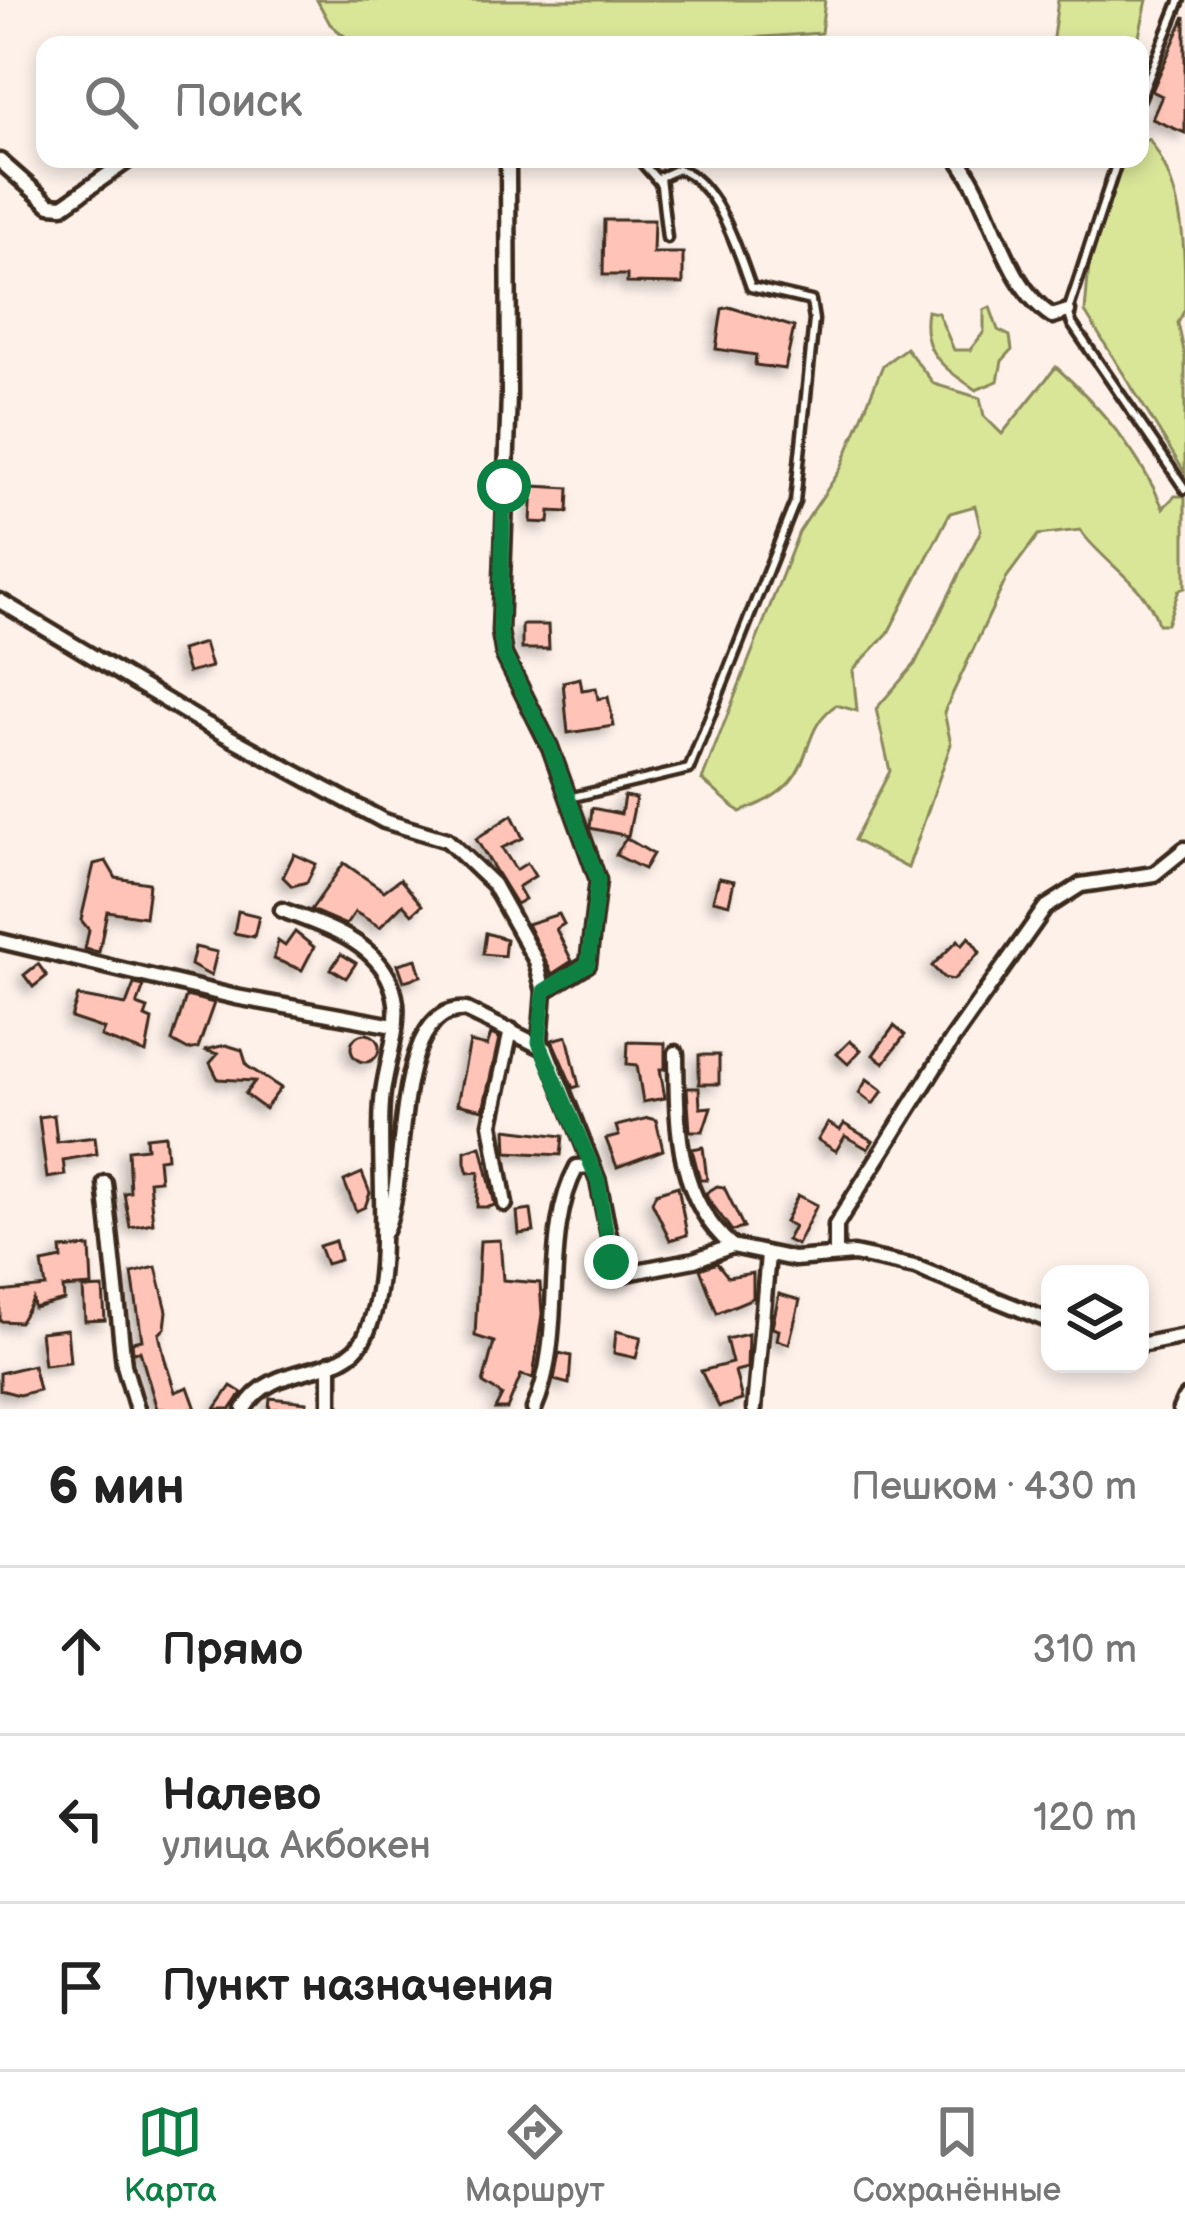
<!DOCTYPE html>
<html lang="ru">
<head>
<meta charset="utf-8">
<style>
  body { margin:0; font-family:"Balsamiq Sans",sans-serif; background:#f2f2f2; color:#222 }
  .controls { position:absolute; right:36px; bottom:36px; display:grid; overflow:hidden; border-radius:24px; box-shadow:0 6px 18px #0003 }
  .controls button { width:108px; height:108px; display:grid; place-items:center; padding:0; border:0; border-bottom:3px solid #e0e0e0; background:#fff; color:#222; font:60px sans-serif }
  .stop { position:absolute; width:36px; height:36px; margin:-27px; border:9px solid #0b8043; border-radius:50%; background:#fff }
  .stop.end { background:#0b8043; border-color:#fff; box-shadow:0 3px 12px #0008 }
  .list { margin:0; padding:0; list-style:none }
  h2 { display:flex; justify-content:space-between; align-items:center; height:156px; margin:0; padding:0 48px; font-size:51px }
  h2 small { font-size:39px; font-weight:400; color:#767676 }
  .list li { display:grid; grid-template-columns:78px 1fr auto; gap:36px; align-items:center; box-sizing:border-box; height:168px; padding:0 48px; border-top:3px solid #e0e0e0 }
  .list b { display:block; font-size:45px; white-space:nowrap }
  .list p { margin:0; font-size:39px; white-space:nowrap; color:#767676 }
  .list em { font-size:39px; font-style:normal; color:#767676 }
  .icon { flex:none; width:66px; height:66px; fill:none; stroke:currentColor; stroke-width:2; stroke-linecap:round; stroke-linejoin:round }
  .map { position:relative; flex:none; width:1185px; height:1409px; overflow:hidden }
  .search { position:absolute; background:#fff; box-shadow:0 6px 18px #0003; left:36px; right:36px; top:36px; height:132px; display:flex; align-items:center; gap:30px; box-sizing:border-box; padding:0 42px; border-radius:24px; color:#767676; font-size:45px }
  .sheet { height:660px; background:#fff }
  nav { display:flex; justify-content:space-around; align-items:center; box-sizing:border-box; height:168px; border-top:3px solid #e0e0e0; background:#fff; font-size:33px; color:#767676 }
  nav a { display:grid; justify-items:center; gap:6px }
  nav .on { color:#0b8043 }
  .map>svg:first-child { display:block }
</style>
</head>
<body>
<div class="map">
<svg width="1185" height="1409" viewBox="0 0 1185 1409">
  <defs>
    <filter id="shadow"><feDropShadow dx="-5.5" dy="5.5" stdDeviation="6" flood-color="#0004"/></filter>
  </defs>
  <rect width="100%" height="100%" fill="#fdf1ea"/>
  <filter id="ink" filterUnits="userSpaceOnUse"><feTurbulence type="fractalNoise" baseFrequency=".00833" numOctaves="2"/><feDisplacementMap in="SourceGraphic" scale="24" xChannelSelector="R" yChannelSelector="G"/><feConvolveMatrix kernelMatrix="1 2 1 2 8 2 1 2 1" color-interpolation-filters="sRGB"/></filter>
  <g filter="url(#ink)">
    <g fill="#d9e698" stroke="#8a885b" stroke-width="3">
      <path d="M317 0H825L821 33 748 38 738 45H355L330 24Z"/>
      <path d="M1058 0H1147L1137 45H1052Z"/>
      <path d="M1149 139C1185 191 1185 247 1185 309L1178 323 1185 356V473L1085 312 1089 264 1123 160 1140 159V143Z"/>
      <path d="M990 307 998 330 1010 336 1012 350 1002 361 998 381 976 390C944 368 920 353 927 311L938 313 954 350H970L984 332V310Z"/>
      <path d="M906 348 934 384 980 398 984 416 1002 434 1056 367C1098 404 1141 455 1163 508L1175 496H1185V588L1179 590 1167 624H1158C1149 587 1102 562 1080 530L1038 535 1007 577 944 712 951 744 908 868 854 840 890 771 876 709 915 664 981 530 975 506 950 513 888 633 853 670 857 711 836 705C791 736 827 781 740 812L702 780 799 532 840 470 883 365Z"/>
    </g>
    <g fill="#ffc4b7" stroke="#3b2a1e" stroke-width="3" filter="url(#shadow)">
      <path d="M1185 16V133L1152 119 1162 96 1152 91Z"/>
      <path d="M604 220H654L653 253H683V284L627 283V275H603Z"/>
      <path d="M729 307 794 327 785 369 755 365 756 355 716 349 722 309Z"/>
      <path d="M533 486 569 488 568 512 550 511 549 523 531 522Z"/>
      <path d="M522 625H548L549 649H522Z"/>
      <path d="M204 643 211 667 188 673 181 650Z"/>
      <path d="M580 678 582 690 596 688 598 699 608 697 614 726 568 733 563 682Z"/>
      <path d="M624 796 636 798 628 836 590 828 592 808 621 814Z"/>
      <path d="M512 815 523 838 502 848 516 870 527 863 535 876 518 887 525 899 516 904 476 839Z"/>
      <path d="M626 838 653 854 644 869 616 855Z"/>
      <path d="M294 854 316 864 307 882 292 886 283 877Z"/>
      <path d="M106 861 116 878 149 883 148 894 145 917 107 911 99 952 85 949 89 930 81 920 94 864Z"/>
      <path d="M344 863 384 891 400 879 422 905 412 914 403 904 380 927 355 912 346 925 311 910Z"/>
      <path d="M719 878 734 881 729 904 713 900Z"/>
      <path d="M238 911 259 916 254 937 234 933Z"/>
      <path d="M559 914 564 924 556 929 572 961 552 974 527 924Z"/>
      <path d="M295 932 314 947 302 970 274 959 278 941 285 946Z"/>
      <path d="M486 933 506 939 504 956 483 954Z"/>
      <path d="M969 937 980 952 953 980 944 978 932 966 958 940 962 945Z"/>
      <path d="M195 947 217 952 211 976 191 965Z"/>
      <path d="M341 954 356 963 346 978 331 969Z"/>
      <path d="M416 959 421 976 404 981 398 964Z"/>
      <path d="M38 964 47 976 33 987 24 975Z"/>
      <path d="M134 984 144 986 137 1005 148 1009 145 1017 152 1020 146 1053 101 1037 104 1029 71 1018 78 996 126 1005Z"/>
      <path d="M186 996 214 1003 198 1048 188 1050 172 1041Z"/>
      <path d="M894 1026 905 1035 884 1063 873 1055Z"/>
      <path d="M491 1034 499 1038 483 1110 457 1104 470 1042 487 1046Z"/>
      <circle cx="365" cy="1048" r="14"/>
      <path d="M567 1036 579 1086 573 1088 552 1040Z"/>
      <path d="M850 1041 861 1050 848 1064 837 1054Z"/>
      <path d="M628 1042 665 1043V1069H660L665 1098 643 1102 637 1065 627 1064Z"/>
      <path d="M226 1045 242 1050 247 1066 281 1088 265 1109 245 1094 255 1081 218 1079 210 1063 218 1054 204 1050Z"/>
      <rect x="699" y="1055" width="20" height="29"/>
      <path d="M867 1079 883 1091 873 1104 859 1093Z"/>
      <path d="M687 1088H699L700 1108 711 1107 703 1131H690Z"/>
      <path d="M54 1115 57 1142 95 1137 97 1154 63 1160 65 1175 47 1178 39 1117Z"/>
      <path d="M648 1118 656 1120 663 1150 617 1167 606 1139 619 1136 616 1126Z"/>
      <path d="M828 1123 840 1130 844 1124 873 1141 868 1149 845 1136 836 1151 818 1140Z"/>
      <path d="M506 1129 563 1136 561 1155 507 1152Z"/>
      <path d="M165 1135 167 1158 158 1159 160 1180 149 1181 153 1223 130 1227 124 1193 130 1192 128 1150 147 1148 146 1137Z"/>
      <path d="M481 1146 495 1205 489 1207H477L479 1172 468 1173 465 1163V1151Z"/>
      <path d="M703 1147 707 1180H700L692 1149Z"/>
      <path d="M362 1173 370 1193 365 1207 356 1211 344 1181Z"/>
      <path d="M678 1186 687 1235 670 1240 652 1202 656 1193Z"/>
      <path d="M717 1186 724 1187 744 1228 732 1231 709 1200 706 1193Z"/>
      <path d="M798 1195 817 1205 797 1245 787 1240 794 1226 785 1222Z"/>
      <path d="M531 1210 534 1232 519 1234 517 1212Z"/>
      <path d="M500 1240 503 1280 540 1283 542 1314 533 1378 521 1375 507 1409H495L502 1395 483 1383 494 1342 475 1336 480 1241Z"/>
      <path d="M335 1241 340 1260 326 1264 319 1246Z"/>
      <path d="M90 1247 92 1286 63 1288 64 1300 34 1308 33 1300 20 1322 0 1321V1292L46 1287 42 1263 62 1259 61 1249Z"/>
      <path d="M717 1263 728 1277 753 1273V1298L717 1313 700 1269Z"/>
      <path d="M156 1267 167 1311 165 1328 159 1334 165 1360 175 1392 188 1387 196 1409H157L140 1351 133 1352 132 1342 142 1340 132 1273Z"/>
      <path d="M103 1288 105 1320 85 1321 83 1289Z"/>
      <path d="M779 1294 800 1300 789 1344 777 1340 779 1330 772 1328Z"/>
      <path d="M67 1329 70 1362 44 1365 40 1332Z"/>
      <path d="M616 1331 641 1337 636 1358 614 1353Z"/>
      <path d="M748 1334 747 1368 735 1371 742 1400 719 1407 701 1371 732 1363 726 1339Z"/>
      <path d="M559 1353 571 1356 569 1384 554 1380Z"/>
      <path d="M33 1365 39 1390 19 1395 0 1390V1373Z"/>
      <path d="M231 1386 242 1393 231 1409H215Z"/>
      <path d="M270 1398 307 1402 306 1409H269Z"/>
    </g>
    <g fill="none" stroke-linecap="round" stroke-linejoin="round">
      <defs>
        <g id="lane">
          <path d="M1140 99 1180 0"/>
          <path d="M639 159 660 183"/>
          <path d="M1118 159 1068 311 1072 324 1185 489"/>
          <path d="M569 798 689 769 795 502 814 320 811 301 751 287C738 251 717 181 678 169L660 177 667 238"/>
        </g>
        <g id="street">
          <path d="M508 159 509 395 500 632 504 655 550 747 598 880 588 964 544 991"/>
          <path d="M958 159C993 205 1004 284 1052 316L1068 311"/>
          <path d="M0 161 50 205 63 206 130 159"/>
          <path d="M0 601 200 721 384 821 447 840 493 884 536 961 544 991 540 1043"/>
          <path d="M0 941 236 997 394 1026"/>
          <path d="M676 1053C677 1123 675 1197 732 1246"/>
          <path d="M105 1183 124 1365 137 1409"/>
          <path d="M505 1204 491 1124 511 1030"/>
          <path d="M382 1236C411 1195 387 1004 466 1010L546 1049 598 1181 616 1270 627 1273 694 1260 732 1246 794 1259 854 1254 915 1267 1050 1321"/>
          <path d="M836 1254V1225L952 1040 1045 908 1081 885 1154 874 1185 849"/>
          <path d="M1140 1345 1185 1336"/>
          <path d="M330 1363V1409"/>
          <path d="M244 1409C273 1359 341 1381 364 1338 394 1282 377 1167 382 1102 384 1070 399 1035 396 1003 395 995 391 983 388 977 368 938 318 924 282 910"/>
          <path d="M534 1409C567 1334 540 1234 577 1167L591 1166"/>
          <path d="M754 1409 768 1255"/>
          <path d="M1180 1409 1185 1398"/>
        </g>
      </defs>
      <use href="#lane" stroke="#3b2a1e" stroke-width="15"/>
      <use href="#street" stroke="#3b2a1e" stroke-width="21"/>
      <use href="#lane" stroke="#fdfcf7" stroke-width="6"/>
      <use href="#street" stroke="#fdfcf7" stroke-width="12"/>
    </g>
  </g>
  <g fill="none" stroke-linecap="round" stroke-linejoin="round" filter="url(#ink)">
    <path stroke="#0b8043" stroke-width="15" d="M504 486 500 632 504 655 550 747 598 880 588 964 544 991 539 1042 598 1181 611 1262"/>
  </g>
</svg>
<div class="controls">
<button><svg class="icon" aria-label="layers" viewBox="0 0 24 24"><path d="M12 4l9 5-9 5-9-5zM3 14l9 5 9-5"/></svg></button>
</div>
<div class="stop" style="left:504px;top:486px"></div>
<div class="stop end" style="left:611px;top:1262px"></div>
<div class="search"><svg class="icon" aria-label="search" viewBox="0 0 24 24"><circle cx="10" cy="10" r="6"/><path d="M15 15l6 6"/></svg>Поиск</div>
</div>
<section class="sheet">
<h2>6 мин<small>Пешком · 430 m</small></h2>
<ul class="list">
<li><svg class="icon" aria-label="ahead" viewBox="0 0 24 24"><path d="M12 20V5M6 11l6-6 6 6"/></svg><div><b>Прямо</b></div><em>310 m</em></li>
<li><svg class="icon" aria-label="left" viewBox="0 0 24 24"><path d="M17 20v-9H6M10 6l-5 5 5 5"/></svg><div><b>Налево</b><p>улица Акбокен</p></div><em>120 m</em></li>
<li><svg class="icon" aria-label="arrive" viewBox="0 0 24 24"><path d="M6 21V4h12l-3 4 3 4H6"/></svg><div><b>Пункт назначения</b></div></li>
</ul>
</section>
<nav>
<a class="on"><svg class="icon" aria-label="map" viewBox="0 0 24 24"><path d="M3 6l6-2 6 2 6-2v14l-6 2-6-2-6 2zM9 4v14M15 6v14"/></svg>Карта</a>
<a><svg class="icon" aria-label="directions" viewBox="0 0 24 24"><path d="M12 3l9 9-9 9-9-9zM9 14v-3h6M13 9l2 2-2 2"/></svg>Маршрут</a>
<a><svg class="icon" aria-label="saved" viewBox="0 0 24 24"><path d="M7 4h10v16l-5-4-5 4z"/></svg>Сохранённые</a>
</nav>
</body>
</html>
